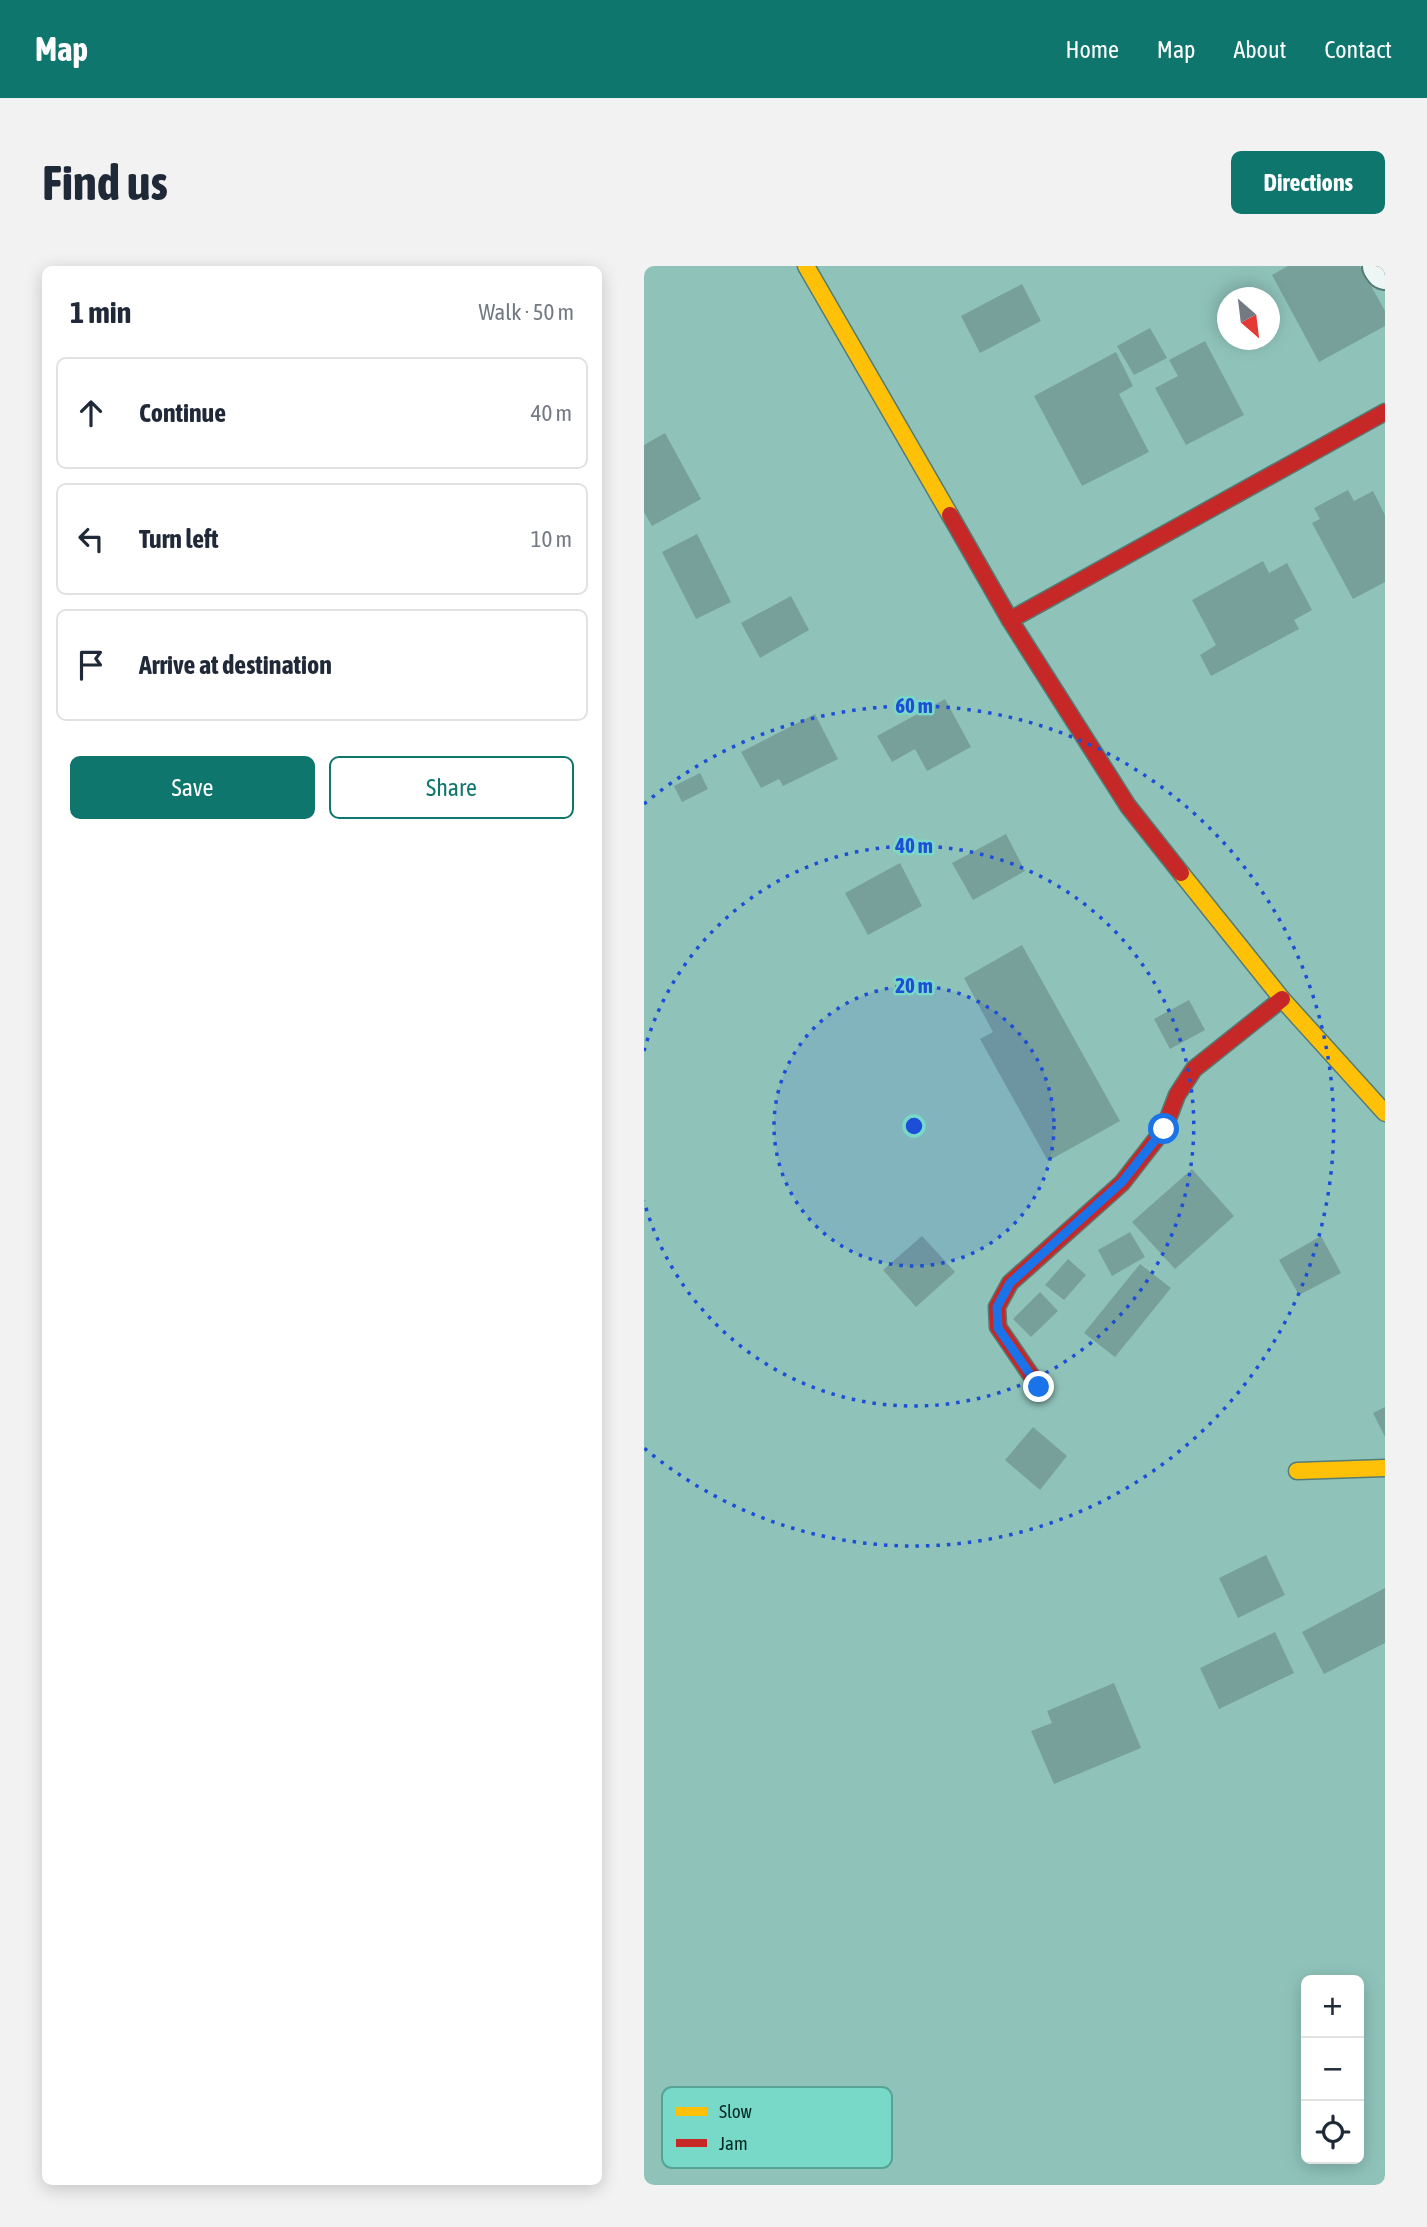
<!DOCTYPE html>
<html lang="en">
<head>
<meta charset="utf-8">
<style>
  body { margin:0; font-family:"Asap Condensed",sans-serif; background:#f2f2f3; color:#1f2937 }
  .controls { position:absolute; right:21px; bottom:21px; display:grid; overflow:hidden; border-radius:10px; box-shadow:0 4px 18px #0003 }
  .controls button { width:63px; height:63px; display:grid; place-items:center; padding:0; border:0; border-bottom:2px solid #e0e1e3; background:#fff; color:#1f2937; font:35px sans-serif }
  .compass { position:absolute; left:573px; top:21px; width:63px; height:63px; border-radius:50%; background:#fff; box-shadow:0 4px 18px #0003; rotate:152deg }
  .stop { position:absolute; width:21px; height:21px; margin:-16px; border:5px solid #1a73e8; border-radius:50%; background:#fff }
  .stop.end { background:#1a73e8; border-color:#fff; box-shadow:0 2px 7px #0008 }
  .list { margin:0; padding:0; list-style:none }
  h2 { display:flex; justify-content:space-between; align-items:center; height:91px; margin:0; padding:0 28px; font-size:30px }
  h2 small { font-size:23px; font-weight:400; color:#747a83 }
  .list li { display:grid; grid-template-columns:46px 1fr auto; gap:21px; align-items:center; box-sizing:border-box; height:112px; margin:0 14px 14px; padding:0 14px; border:2px solid #e0e1e3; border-radius:10px }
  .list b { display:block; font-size:26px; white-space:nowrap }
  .list em { font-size:23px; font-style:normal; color:#747a83 }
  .actions { display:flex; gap:14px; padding:21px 28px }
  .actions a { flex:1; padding:16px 0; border:2px solid #0f766e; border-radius:10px; text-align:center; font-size:24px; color:#0f766e }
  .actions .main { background:#0f766e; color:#fff }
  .icon { flex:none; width:38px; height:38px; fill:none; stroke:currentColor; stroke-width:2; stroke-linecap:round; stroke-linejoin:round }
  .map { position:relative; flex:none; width:741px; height:1919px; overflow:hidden; border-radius:10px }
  header { display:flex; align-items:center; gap:42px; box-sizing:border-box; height:98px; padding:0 35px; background:#0f766e; color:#fff }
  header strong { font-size:33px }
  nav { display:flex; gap:38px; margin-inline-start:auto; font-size:24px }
  .intro { display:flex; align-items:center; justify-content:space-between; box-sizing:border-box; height:168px; padding:0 42px }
  h1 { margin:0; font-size:49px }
  .button { padding:18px 32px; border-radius:10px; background:#0f766e; color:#fff; font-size:24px; font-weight:700 }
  main { display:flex; gap:42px; padding:0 42px }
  aside { flex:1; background:#fff; border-radius:10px; box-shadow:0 4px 18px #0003 }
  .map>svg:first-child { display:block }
</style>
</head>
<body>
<header>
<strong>Map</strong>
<nav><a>Home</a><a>Map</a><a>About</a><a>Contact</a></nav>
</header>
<div class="intro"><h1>Find us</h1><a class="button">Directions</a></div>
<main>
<aside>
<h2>1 min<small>Walk · 50 m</small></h2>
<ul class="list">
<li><svg class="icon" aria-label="ahead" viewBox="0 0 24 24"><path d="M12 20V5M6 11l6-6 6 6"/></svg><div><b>Continue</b></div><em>40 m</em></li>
<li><svg class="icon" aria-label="left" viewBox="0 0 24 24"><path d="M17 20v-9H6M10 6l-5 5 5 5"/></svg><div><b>Turn left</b></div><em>10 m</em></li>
<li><svg class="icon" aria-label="arrive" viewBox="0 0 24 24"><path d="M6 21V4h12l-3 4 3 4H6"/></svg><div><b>Arrive at destination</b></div></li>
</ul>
<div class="actions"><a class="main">Save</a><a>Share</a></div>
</aside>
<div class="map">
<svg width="741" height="1919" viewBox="0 0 741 1919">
  <rect width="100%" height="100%" fill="#8fc3ba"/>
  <g fill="#77a09a">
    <path d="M644 0H716L741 45V60L675 96 628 9Z"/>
    <path d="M378 18 397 55 336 87 317 50Z"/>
    <path d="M506 62 523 92 490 109 473 80Z"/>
    <path d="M561 75 600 149 542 179 511 122 534 110 525 94Z"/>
    <path d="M472 86 489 120 475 128 505 186 438 220 390 130Z"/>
    <path d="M21 167 57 233 8 260 0 246V179Z"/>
    <path d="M704 224 710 235 729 225 741 249V316L709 333 668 257 676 253 670 242Z"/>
    <path d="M53 268 87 336 52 353 18 286Z"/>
    <path d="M619 295 625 307 643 297 668 344 650 354 655 363 567 410 556 389 572 379 548 334Z"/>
    <path d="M147 330 165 364 116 392 97 357Z"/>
    <path d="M301 433 327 481 283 505 271 483 248 496 233 470Z"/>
    <path d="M171 448 194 493 139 520 135 513 117 522 97 486Z"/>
    <path d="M56 507 64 523 38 536 30 520Z"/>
    <path d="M362 568 381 605 329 634 308 597Z"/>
    <path d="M256 597 278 640 224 669 201 627Z"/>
    <path d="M378 679 476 855 404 895 336 773 349 766 320 712Z"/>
    <path d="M545 734 561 764 526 783 510 753Z"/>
    <path d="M548 903 590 950 531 1003 488 956Z"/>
    <path d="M486 966 501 991 468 1010 454 984Z"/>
    <path d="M278 970 311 1006 272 1041 239 1004Z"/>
    <path d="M677 970 697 1007 655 1029 635 994Z"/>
    <path d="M424 993 442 1009 420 1034 401 1019Z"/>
    <path d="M496 998 527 1022 471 1091 440 1067Z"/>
    <path d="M396 1026 414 1045 387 1071 369 1053Z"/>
    <path d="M741 1141V1171L729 1147Z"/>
    <path d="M389 1161 423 1190 396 1224 361 1194Z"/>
    <path d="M622 1289 641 1329 594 1352 575 1312Z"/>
    <path d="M741 1322V1377L680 1408 658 1366Z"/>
    <path d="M631 1366 650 1407 575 1443 556 1402Z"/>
    <path d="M470 1417 497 1482 410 1518 387 1465 408 1457 403 1445Z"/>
  </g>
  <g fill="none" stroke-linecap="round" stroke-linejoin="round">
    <defs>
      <path id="street" d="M738 0 741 4"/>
      <g id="slow">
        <path d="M162 0 306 249"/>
        <path d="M537 607 638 733 741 847"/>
        <path d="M653 1205 741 1202"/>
      </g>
      <g id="jam">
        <path d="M306 249 366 354 484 540 537 607"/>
        <path d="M366 354 741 146"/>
        <path d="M395 1121 354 1061 353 1041 366 1017 478 917 520 863 533 829 550 803 638 733"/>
      </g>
    </defs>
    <use href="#street" stroke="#547c75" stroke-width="42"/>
    <use href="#slow" stroke="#547c75" stroke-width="19"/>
    <use href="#jam" stroke="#547c75" stroke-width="19"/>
    <use href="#street" stroke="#eef6f5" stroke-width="38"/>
    <use href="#slow" stroke="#ffc107" stroke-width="16"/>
    <use href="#jam" stroke="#c62828" stroke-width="16"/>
  </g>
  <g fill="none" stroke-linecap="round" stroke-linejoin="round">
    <path stroke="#1a73e8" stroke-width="9" d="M395 1121 354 1062 353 1041 366 1017 478 916 520 863"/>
  </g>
  <circle cx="270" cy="860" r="140" fill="#1d4ed8" fill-opacity=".12"/>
  <g fill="none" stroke="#1d4ed8" stroke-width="3.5" stroke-dasharray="3.5 7">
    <circle cx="270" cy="860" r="140"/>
    <path d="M0 785A280 280 0 1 1 0 935"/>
    <path d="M0 538A420 420 0 1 1 0 1182"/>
  </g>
  <rect x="18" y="1821" width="230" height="81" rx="10" fill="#79d9c8" stroke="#55a496" stroke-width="2"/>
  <rect x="32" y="1841" width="31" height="9" fill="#ffc107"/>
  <rect x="32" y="1873" width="31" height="8" fill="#c62828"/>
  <g font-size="19" fill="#002923">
    <text x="75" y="1852">Slow</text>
    <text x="75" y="1884">Jam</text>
  </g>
  <circle cx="270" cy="860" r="10" fill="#1d4ed8" stroke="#79d9c8" stroke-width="3.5"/>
  <g font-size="21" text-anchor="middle" font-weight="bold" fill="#1d4ed8" stroke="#79d9c8" stroke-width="5" stroke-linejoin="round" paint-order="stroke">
    <text x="270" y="447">60 m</text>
    <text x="270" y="587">40 m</text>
    <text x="270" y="727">20 m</text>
  </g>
</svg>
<div class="controls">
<button>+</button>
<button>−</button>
<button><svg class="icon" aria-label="locate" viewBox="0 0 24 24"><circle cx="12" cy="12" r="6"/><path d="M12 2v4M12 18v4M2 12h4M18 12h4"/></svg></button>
</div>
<svg class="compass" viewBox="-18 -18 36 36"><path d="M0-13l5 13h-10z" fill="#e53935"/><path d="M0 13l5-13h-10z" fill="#747a83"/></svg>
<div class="stop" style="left:520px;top:863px"></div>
<div class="stop end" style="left:395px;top:1121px"></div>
</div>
</main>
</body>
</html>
